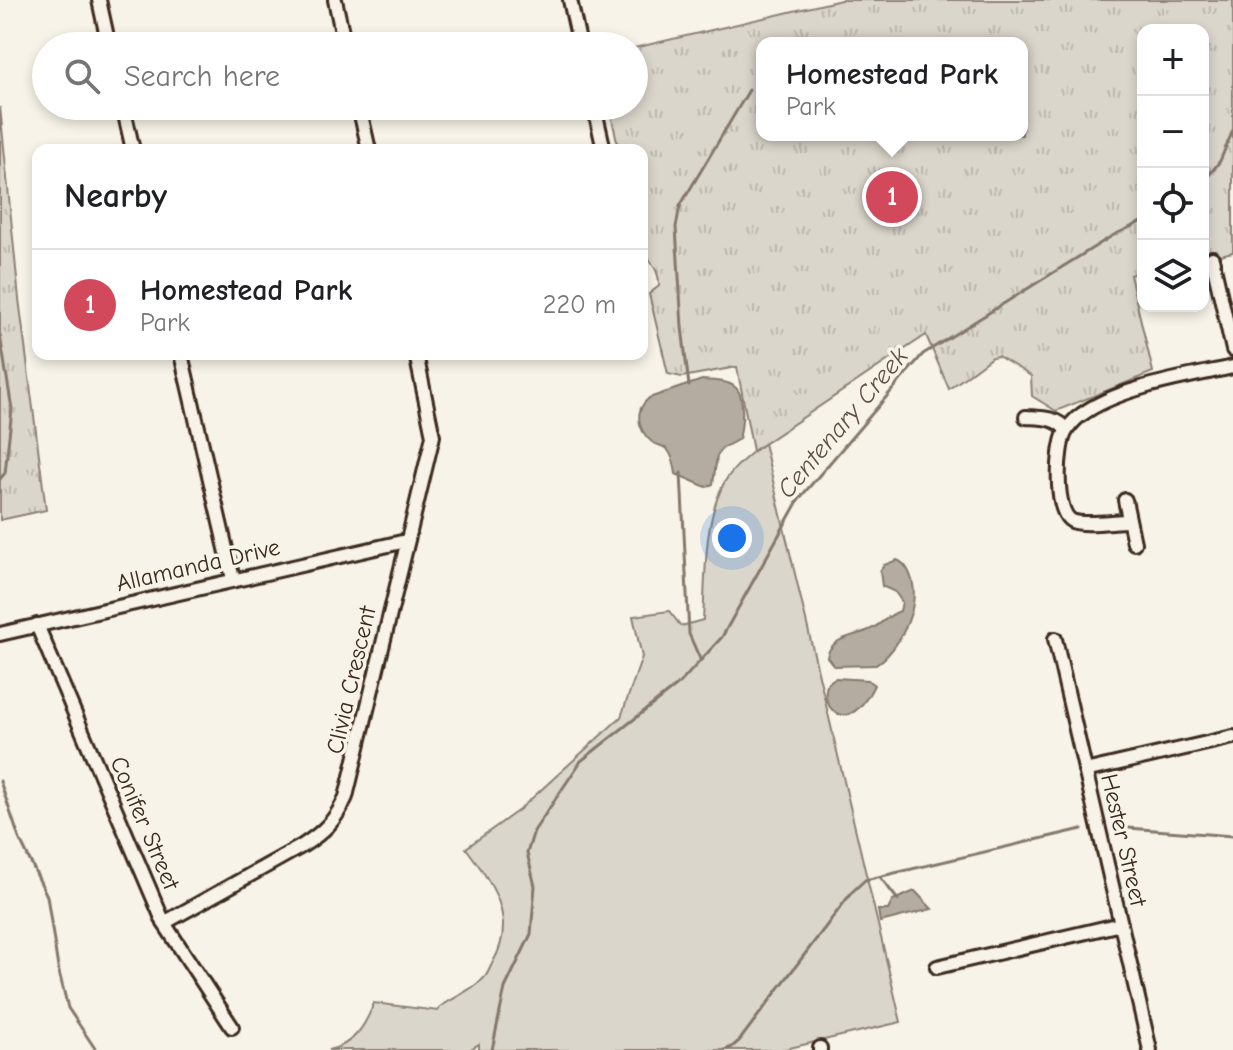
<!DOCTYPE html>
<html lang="en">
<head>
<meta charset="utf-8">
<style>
  body { margin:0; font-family:"Comic Neue",sans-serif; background:#f6f6f6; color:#202124 }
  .controls { position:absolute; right:24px; top:24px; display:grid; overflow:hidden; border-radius:16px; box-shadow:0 4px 12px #0003 }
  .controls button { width:72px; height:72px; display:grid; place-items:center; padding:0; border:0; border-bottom:2px solid #e0e0e0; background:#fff; color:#202124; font:40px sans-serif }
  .you { position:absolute; left:732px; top:538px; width:28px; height:28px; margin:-20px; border:6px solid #fff; border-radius:50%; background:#1a73e8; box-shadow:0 0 0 12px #1a73e833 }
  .badge { display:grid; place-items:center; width:52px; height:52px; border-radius:50%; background:#d1495b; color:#fff; font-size:26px; font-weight:700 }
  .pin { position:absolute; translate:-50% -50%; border:4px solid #fff; box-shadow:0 2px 8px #0006 }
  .popup { position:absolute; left:756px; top:37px; width:272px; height:104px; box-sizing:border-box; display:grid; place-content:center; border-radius:16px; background:#fff; filter:drop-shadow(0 2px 6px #0005); font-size:26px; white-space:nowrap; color:#757577 }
  .popup b { font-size:30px; color:#202124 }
  .popup::after { content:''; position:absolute; left:50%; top:100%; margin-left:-16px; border:16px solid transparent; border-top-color:#fff }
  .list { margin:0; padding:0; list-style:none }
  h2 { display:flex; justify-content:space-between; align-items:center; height:104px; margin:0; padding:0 32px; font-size:34px }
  h2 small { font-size:26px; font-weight:400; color:#757577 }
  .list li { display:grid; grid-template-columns:52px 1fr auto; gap:24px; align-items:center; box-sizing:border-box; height:112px; padding:0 32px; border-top:2px solid #e0e0e0 }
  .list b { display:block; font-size:30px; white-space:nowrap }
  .list p { margin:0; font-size:26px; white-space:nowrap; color:#757577 }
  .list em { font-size:26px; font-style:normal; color:#757577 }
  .icon { flex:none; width:44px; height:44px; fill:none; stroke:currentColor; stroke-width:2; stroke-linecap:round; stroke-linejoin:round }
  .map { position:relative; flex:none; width:1233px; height:1050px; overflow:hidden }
  .search { position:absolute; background:#fff; box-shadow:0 4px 12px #0003; left:32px; top:32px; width:616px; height:88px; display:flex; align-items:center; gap:20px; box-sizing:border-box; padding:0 28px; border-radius:44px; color:#757577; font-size:30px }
  .panel { position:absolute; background:#fff; box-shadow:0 4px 12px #0003; left:32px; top:144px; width:616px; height:216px; border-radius:16px }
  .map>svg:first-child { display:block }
</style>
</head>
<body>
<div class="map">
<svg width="1233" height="1050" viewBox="0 0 1233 1050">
  <defs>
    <pattern id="park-tufts" width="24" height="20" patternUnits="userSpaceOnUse" patternTransform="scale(2)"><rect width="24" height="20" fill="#dbd6cb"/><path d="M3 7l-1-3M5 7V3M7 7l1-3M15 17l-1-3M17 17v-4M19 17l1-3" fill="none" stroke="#bdb8ae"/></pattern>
  </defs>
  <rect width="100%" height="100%" fill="#f7f3e8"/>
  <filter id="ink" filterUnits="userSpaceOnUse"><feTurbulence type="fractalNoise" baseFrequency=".0125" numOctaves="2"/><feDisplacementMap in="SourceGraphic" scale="16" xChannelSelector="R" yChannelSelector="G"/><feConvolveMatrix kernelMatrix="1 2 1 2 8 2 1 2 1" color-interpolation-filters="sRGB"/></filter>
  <g filter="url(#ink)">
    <path fill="#dbd6cb" stroke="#8b8074" stroke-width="2" d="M764 443 901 1022 781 1050H479V1044L469 1050H328C354 1045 365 1026 374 1003L438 1011 441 1006C454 998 473 989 484 978 488 974 490 967 493 962 518 919 492 883 466 848L519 810 621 717 642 657 633 616 669 611 681 626 703 620C706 576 703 523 724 483 732 468 751 453 764 443Z"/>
    <g fill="url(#park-tufts)" stroke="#8b8074" stroke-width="2" fill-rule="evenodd">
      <path d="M841 0H1233V252L1203 259V30H1143V271L1130 275 1153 372 1056 411 1032 396 1031 376 998 356 992 357 949 389 926 335 753 451 737 367 682 377 668 374 649 294 659 286C660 267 646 260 642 244V150H619L609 106H634V48ZM762 43H1022V135H762Z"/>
      <path d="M0 107 19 299 46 510 0 520Z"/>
    </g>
    <g fill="#b4aca0" stroke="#84786c" stroke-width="2">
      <path d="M702 380C712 381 726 380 735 387 746 396 742 427 739 439L721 449 717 456 713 484 706 487 676 474C675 466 673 457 668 450 663 445 658 446 652 442 637 430 634 410 649 398Z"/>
      <path d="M897 560C906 564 909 571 912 580 920 608 899 649 876 665L834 666 827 657C831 636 856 637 871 629 882 624 888 615 900 611L902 602 895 592 882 586 880 571 884 565Z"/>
      <path d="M836 678 868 680 874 685C842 752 808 687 836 678Z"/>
      <path d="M915 891 932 909 880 922 878 910H888L893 900Z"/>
    </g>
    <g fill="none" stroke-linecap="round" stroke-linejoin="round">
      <g stroke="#84786c" stroke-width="3">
        <path d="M1203 183 1220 161 1233 130"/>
        <path d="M0 335 12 409 5 473 0 479"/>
        <path d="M689 386 682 327 676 227 680 206 749 90"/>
        <path d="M681 473 689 634 700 659"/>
        <path d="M0 781 19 838 47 896 58 968 68 1008 96 1050"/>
        <path d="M1115 827 1233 836"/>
        <path d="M881 878 898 900"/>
        <path d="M492 1050 505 988 531 934 535 886 527 853 534 831 581 761 680 683 722 637 799 499 923 354 1112 236 1143 221"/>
        <path d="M725 1050 732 1047 739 1041 852 892 865 880 1082 829"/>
      </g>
      <defs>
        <g id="street">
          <path d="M99 0 109 46"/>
          <path d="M335 0 345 46"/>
          <path d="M570 0 580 46"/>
          <path d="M123 106 133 150"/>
          <path d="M359 106 369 150"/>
          <path d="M594 106 604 150"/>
          <path d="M1212 258 1233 350"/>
          <path d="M181 354 233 579"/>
          <path d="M1026 417C1041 418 1057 417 1066 430"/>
          <path d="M1125 500 1134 543"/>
          <path d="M1127 521C1114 521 1083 526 1072 521 1054 512 1057 449 1065 433 1068 427 1075 419 1081 415 1118 387 1188 377 1233 367"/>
          <path d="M37 625 164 923 232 1027"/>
          <path d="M0 634 406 541"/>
          <path d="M1055 639 1150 1050"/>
          <path d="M1085 771 1233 737"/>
          <path d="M164 923 302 846C324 832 336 820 346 797L433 436 416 354"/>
          <path d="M937 967 1121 924"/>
          <path d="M820 1048V1050"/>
        </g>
      </defs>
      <use href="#street" stroke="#3b2a1e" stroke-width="18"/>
      <use href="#street" stroke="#f7f3e8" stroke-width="12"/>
    </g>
  </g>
  <g text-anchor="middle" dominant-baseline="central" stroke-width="7" stroke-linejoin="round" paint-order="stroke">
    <g font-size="24" fill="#3b2a1e" stroke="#f7f3e8">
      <text transform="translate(198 565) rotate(-13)">Allamanda Drive</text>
      <text transform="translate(351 680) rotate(-77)">Clivia Crescent</text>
      <text transform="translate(145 823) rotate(67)">Conifer Street</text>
      <text transform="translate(1124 840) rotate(77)">Hester Street</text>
    </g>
    <g font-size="26" font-style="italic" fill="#5f5145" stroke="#f7f3e8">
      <text transform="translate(843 423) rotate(-50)">Centenary Creek</text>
    </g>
  </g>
</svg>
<div class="controls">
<button>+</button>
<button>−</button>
<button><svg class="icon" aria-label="locate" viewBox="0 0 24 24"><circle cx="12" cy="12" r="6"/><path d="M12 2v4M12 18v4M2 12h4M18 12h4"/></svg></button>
<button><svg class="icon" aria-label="layers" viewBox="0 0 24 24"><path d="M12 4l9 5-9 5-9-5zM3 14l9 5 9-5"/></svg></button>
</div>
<div class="you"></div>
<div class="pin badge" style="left:892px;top:197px">1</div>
<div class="popup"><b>Homestead Park</b>Park</div>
<div class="search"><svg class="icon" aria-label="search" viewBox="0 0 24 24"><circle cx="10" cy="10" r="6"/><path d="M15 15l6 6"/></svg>Search here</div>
<section class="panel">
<h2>Nearby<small></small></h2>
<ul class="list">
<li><span class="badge">1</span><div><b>Homestead Park</b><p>Park</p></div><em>220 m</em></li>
</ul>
</section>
</div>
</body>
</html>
